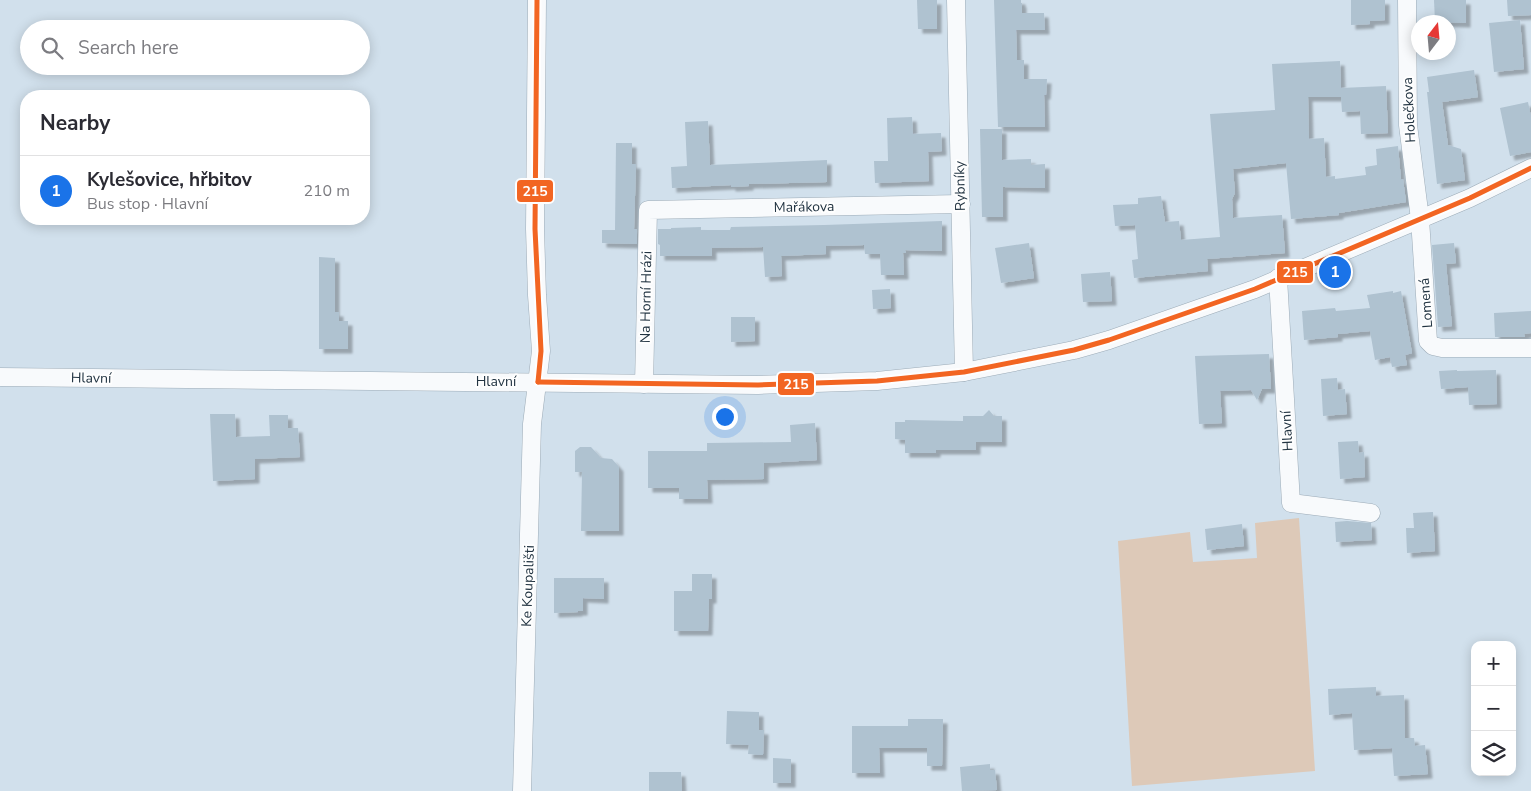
<!DOCTYPE html>
<html lang="en">
<head>
<meta charset="utf-8">
<style>
  body { margin:0; font-family:"Nunito Sans",sans-serif; background:#f2f2f3; color:#2b2b33 }
  .controls { position:absolute; right:15px; bottom:15px; display:grid; overflow:hidden; border-radius:10px; box-shadow:0 2px 12px #0003 }
  .controls button { width:45px; height:45px; display:grid; place-items:center; padding:0; border:0; border-bottom:1px solid #e1e1e2; background:#fff; color:#2b2b33; font:25px sans-serif }
  .compass { position:absolute; left:1411px; top:15px; width:45px; height:45px; border-radius:50%; background:#fff; box-shadow:0 2px 12px #0003; rotate:16deg }
  .you { position:absolute; left:724px; top:416px; width:18px; height:18px; margin:-12px; border:4px solid #fff; border-radius:50%; background:#1a73e8; box-shadow:0 0 0 8px #1a73e833 }
  .badge { display:grid; place-items:center; width:32px; height:32px; border-radius:50%; background:#1a73e8; color:#fff; font-size:16px; font-weight:700 }
  .pin { position:absolute; translate:-50% -50%; border:2px solid #fff; box-shadow:0 1px 5px #0006 }
  .list { margin:0; padding:0; list-style:none }
  h2 { display:flex; justify-content:space-between; align-items:center; height:65px; margin:0; padding:0 20px; font-size:21px }
  h2 small { font-size:16px; font-weight:400; color:#7c7c81 }
  .list li { display:grid; grid-template-columns:32px 1fr auto; gap:15px; align-items:center; box-sizing:border-box; height:70px; padding:0 20px; border-top:1px solid #e1e1e2 }
  .list b { display:block; font-size:19px; white-space:nowrap }
  .list p { margin:0; font-size:16px; white-space:nowrap; color:#7c7c81 }
  .list em { font-size:16px; font-style:normal; color:#7c7c81 }
  .icon { flex:none; width:28px; height:28px; fill:none; stroke:currentColor; stroke-width:2; stroke-linecap:round; stroke-linejoin:round }
  .map { position:relative; flex:none; width:1531px; height:791px; overflow:hidden }
  .search { position:absolute; background:#fff; box-shadow:0 2px 12px #0003; left:20px; top:20px; width:350px; height:55px; display:flex; align-items:center; gap:12px; box-sizing:border-box; padding:0 18px; border-radius:28px; color:#7c7c81; font-size:19px }
  .panel { position:absolute; background:#fff; box-shadow:0 2px 12px #0003; left:20px; top:90px; width:350px; height:135px; border-radius:20px }
  .map>svg:first-child { display:block }
</style>
</head>
<body>
<div class="map">
<svg width="1531" height="791" viewBox="0 0 1531 791">
  <defs>
    <filter id="shadow"><feDropShadow dx="4.5" dy="4.5" stdDeviation="1" flood-color="#0004"/></filter>
  </defs>
  <rect width="100%" height="100%" fill="#d1e0ec"/>
  <path fill="#ddc9b8" d="M1299 518 1315 771 1132 786 1118 541 1190 532 1193 562 1257 558 1255 523Z"/>
  <g fill="#afc2d0" filter="url(#shadow)">
    <path d="M917 0H937V29H918Z"/>
    <path d="M994 0H1021V3H1022V13H1044L1045 30H1016L1017 60H1024V79H1047L1046 95H1044L1045 127H998Z"/>
    <path d="M1351 0H1385V20L1370 21V24L1351 25Z"/>
    <path d="M1434 0H1466V23L1435 22Z"/>
    <path d="M1507 0H1531V15L1508 16Z"/>
    <path d="M1520 20 1524 69 1494 72 1489 23Z"/>
    <path d="M1340 61 1341 88 1386 86 1388 133 1361 134 1360 111 1342 112 1341 97H1308L1309 139 1324 138 1326 177 1335 176V179L1366 175 1365 167 1377 165 1376 149 1398 146 1401 180 1403 179 1406 202 1339 213V215L1291 219 1286 163 1233 169 1235 193 1232 199 1233 218 1282 215 1285 253 1207 259 1208 271 1134 278 1132 260 1138 259 1135 225 1115 226 1113 205 1138 204V198L1161 196 1165 222 1179 221 1181 240 1220 237 1210 114 1275 110 1272 64Z"/>
    <path d="M1474 70 1478 97 1442 102 1448 145 1461 149 1465 180 1437 184 1427 92H1429L1427 77Z"/>
    <path d="M1528 102 1531 117V152L1510 156 1500 108Z"/>
    <path d="M912 117 913 134 941 133 942 151 928 152 929 181 875 183 874 161H888L887 118Z"/>
    <path d="M708 121 710 165 827 160V182L749 184V186L731 187V185L672 188 671 167 687 166 685 122Z"/>
    <path d="M980 129H1002V160L1031 159V165L1045 164V188L1003 187V217H982Z"/>
    <path d="M616 143H632V164H636L634 229H637V244L602 243V230H615Z"/>
    <path d="M942 221V251L905 250 906 253H903L904 275H881L880 254H865L864 245 826 246V254L781 256 782 276 765 277 763 247 712 248V256H660V245L658 244V229H671V228L701 227V230H730L731 227 824 225Z"/>
    <path d="M1029 243 1034 278 1001 283 995 248Z"/>
    <path d="M1454 243 1456 263 1446 264 1452 326 1438 327 1432 245Z"/>
    <path d="M319 257 335 258V312H339V321H348V349H319Z"/>
    <path d="M1110 272 1112 301 1083 302 1081 274Z"/>
    <path d="M890 289 891 308 873 309 872 290Z"/>
    <path d="M1393 291V293L1401 291 1412 353 1405 355 1407 365 1392 367 1390 357 1375 360 1370 331 1338 334V337L1304 340 1302 311 1335 308 1336 311 1370 308 1367 295Z"/>
    <path d="M1531 311V333L1524 334 1525 337H1495L1494 313Z"/>
    <path d="M731 317H755V341L731 342Z"/>
    <path d="M1269 354 1271 389H1262L1257 400 1251 390 1220 391 1222 423 1199 424 1195 356Z"/>
    <path d="M1457 370V371L1496 370 1497 404 1469 405 1468 387 1441 389 1439 371Z"/>
    <path d="M1337 378 1338 390 1345 389 1347 414 1323 416 1321 379Z"/>
    <path d="M989 410 994 416H1002V442H976V450H936V453H905V440L895 439V422H905V420L963 421V416H983Z"/>
    <path d="M210 414H235L236 437 270 436 269 415H288V428H298L300 457 255 459V479L213 481Z"/>
    <path d="M815 423 817 460 764 463V479L707 480 708 499H679V488H648V451H707V443L791 442 790 425Z"/>
    <path d="M1358 441 1359 453 1364 452 1365 477 1340 479 1338 442Z"/>
    <path d="M580 447H591L601 458 612 459 619 467V531H581L582 472H575V451Z"/>
    <path d="M1433 512 1435 551 1407 553 1406 528H1414L1413 513Z"/>
    <path d="M1347 521 1371 523 1372 540 1336 542 1335 522Z"/>
    <path d="M1242 524 1244 546 1207 550 1205 529Z"/>
    <path d="M692 574H712V599H709L708 631H674V591H692Z"/>
    <path d="M554 578H604V599L583 598V611H578V612L554 613Z"/>
    <path d="M1376 687V696L1404 695 1405 738H1414L1415 746 1425 745 1428 774 1394 776 1392 748 1354 750 1352 713 1329 715 1328 689Z"/>
    <path d="M727 711 759 712V730H764L763 755 748 754 749 745 726 744Z"/>
    <path d="M908 719H943L942 766H927V748H879L880 773H852V726H908Z"/>
    <path d="M773 758 791 759V783H773Z"/>
    <path d="M990 764V770H995L997 790 962 791 960 767Z"/>
    <path d="M649 772H681L682 791H649Z"/>
  </g>
  <g fill="none" stroke-linecap="round" stroke-linejoin="round">
    <defs>
      <g id="street">
        <path d="M956 0 964 372"/>
        <path d="M1407 0 1408 125 1420 219 1428 341 1433 346 1442 348H1531"/>
        <path d="M1278 278 1291 503 1371 513"/>
        <path d="M0 377 758 385 877 381 964 372 1074 350 1109 340 1255 289 1470 198 1531 168"/>
        <path d="M644 384 648 210 961 204"/>
        <path d="M522 791 532 424 541 351 537 295 535 229 537 0"/>
      </g>
    </defs>
    <use href="#street" stroke="#9cabb7" stroke-width="19"/>
    <use href="#street" stroke="#f8fafc" stroke-width="18"/>
    <defs>
      <g id="bus-1">
        <path d="M537 0 535 229 541 351 538 382"/>
        <path d="M538 382 758 385 877 381 964 372 1074 350 1109 340 1255 289 1470 198 1531 168"/>
      </g>
    </defs>
    <use href="#bus-1" stroke="#fefefe" stroke-width="9"/>
    <use href="#bus-1" stroke="#f26522" stroke-width="5"/>
  </g>
  <g text-anchor="middle" dominant-baseline="central" stroke-width="4" stroke-linejoin="round" paint-order="stroke">
    <g font-size="14" fill="#223442" stroke="#fefefe">
      <text transform="translate(1409 110) rotate(-93)">Holečkova</text>
      <text transform="translate(960 186) rotate(-91)">Rybníky</text>
      <text transform="translate(804 207) rotate(-1)">Mařákova</text>
      <text transform="translate(646 297) rotate(-89)">Na Horní Hrázi</text>
      <text transform="translate(1426 303) rotate(-94)">Lomená</text>
      <text transform="translate(91 378) rotate(1)">Hlavní</text>
      <text x="496" y="381">Hlavní</text>
      <text transform="translate(1287 431) rotate(-93)">Hlavní</text>
      <text transform="translate(528 586) rotate(-88)">Ke Koupališti</text>
    </g>
  </g>
  <g stroke="#fefefe" stroke-width="2">
    <rect x="516" y="179" width="38" height="24" rx="5" fill="#f26522"/>
    <rect x="1276" y="260" width="38" height="24" rx="5" fill="#f26522"/>
    <rect x="777" y="372" width="38" height="24" rx="5" fill="#f26522"/>
  </g>
  <g font-size="14" text-anchor="middle" font-weight="bold" fill="#fff">
    <text x="535" y="196">215</text>
    <text x="1295" y="277">215</text>
    <text x="796" y="389">215</text>
  </g>
</svg>
<div class="controls">
<button>+</button>
<button>−</button>
<button><svg class="icon" aria-label="layers" viewBox="0 0 24 24"><path d="M12 4l9 5-9 5-9-5zM3 14l9 5 9-5"/></svg></button>
</div>
<svg class="compass" viewBox="-18 -18 36 36"><path d="M0-13l5 13h-10z" fill="#e53935"/><path d="M0 13l5-13h-10z" fill="#7c7c81"/></svg>
<div class="you"></div>
<div class="pin badge" style="left:1335px;top:272px">1</div>
<div class="search"><svg class="icon" aria-label="search" viewBox="0 0 24 24"><circle cx="10" cy="10" r="6"/><path d="M15 15l6 6"/></svg>Search here</div>
<section class="panel">
<h2>Nearby<small></small></h2>
<ul class="list">
<li><span class="badge">1</span><div><b>Kylešovice, hřbitov</b><p>Bus stop · Hlavní</p></div><em>210 m</em></li>
</ul>
</section>
</div>
</body>
</html>
